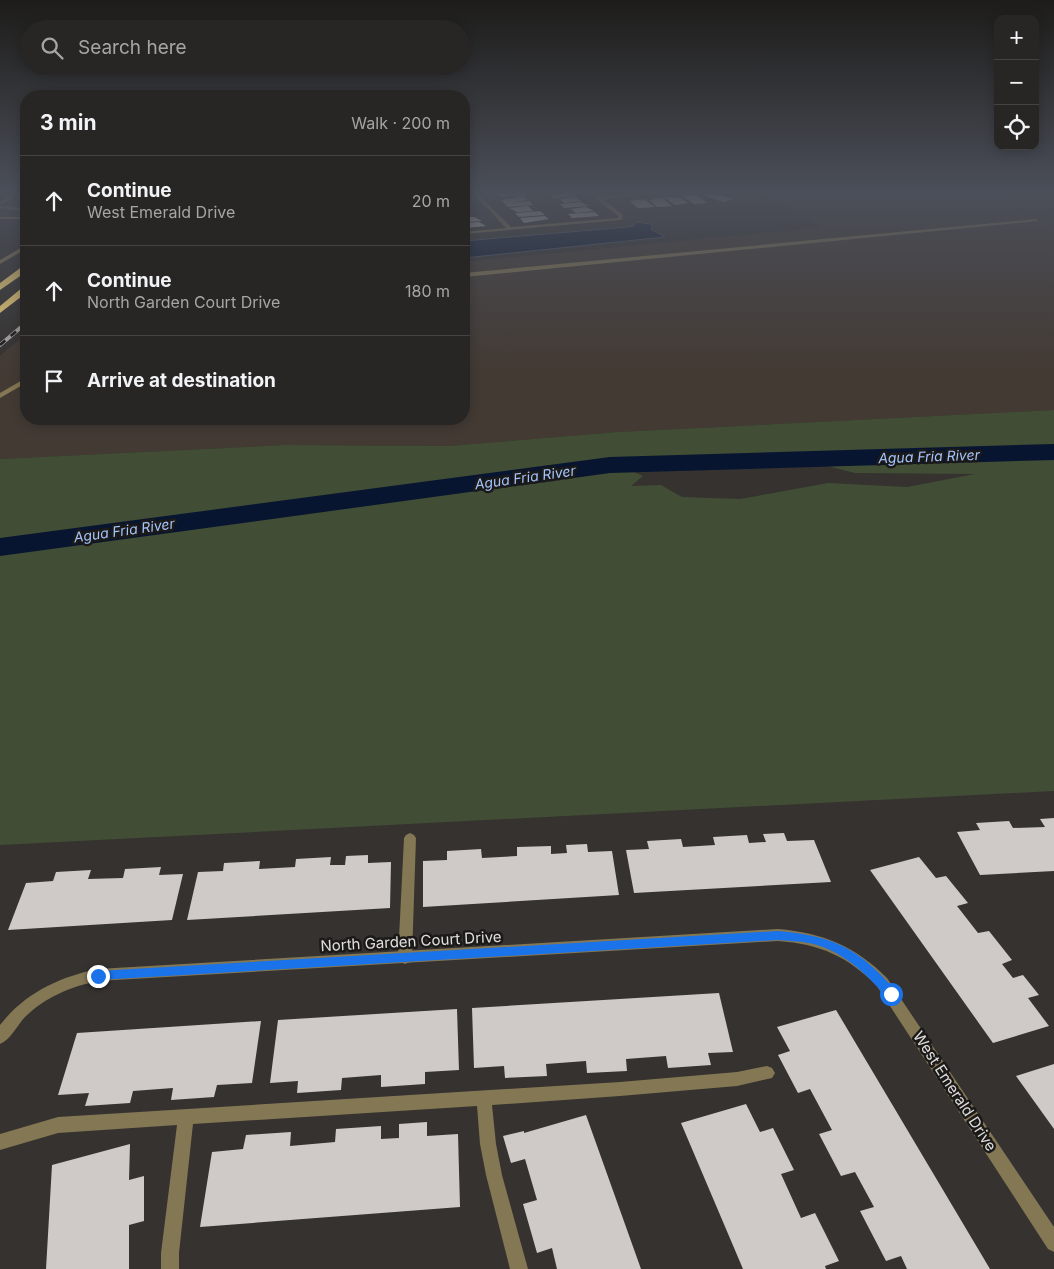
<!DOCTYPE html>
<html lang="en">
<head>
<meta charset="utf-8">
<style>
  body { margin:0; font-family:Inter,sans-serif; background:#343231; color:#f1f3f6 }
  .controls { position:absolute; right:15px; top:15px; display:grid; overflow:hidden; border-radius:10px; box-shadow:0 2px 12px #0003 }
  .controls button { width:45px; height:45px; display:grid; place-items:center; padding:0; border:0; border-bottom:1px solid #444341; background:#282624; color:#f1f3f6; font:25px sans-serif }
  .stop { position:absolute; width:15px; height:15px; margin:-11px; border:4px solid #1a73e8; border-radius:50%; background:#fff }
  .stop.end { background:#1a73e8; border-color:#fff; box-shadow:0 1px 5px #0008 }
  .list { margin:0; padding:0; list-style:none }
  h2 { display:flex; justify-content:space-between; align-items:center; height:65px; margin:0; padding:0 20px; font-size:21px }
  h2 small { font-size:16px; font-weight:400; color:#a5a5a6 }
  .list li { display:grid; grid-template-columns:32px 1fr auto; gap:15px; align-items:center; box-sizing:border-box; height:90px; padding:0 20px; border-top:1px solid #444341 }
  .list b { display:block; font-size:19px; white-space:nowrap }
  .list p { margin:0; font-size:16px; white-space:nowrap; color:#a5a5a6 }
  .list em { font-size:16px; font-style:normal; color:#a5a5a6 }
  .icon { flex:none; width:28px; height:28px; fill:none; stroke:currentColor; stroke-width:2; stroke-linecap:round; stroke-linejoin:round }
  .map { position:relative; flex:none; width:1054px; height:1269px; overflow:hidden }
  .search { position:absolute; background:#282624; box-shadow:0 2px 12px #0003; left:20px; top:20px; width:450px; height:55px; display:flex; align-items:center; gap:12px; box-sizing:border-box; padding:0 18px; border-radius:28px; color:#a5a5a6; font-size:19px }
  .panel { position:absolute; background:#282624; box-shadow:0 2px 12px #0003; left:20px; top:90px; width:450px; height:335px; border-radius:20px }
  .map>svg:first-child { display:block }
</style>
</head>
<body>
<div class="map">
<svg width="1054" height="1269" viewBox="0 0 1054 1269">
  <rect width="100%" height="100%" fill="#353230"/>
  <g fill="#433a34">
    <path d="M0 192H26V217L0 216Z"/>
    <path d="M759 192H1054V410L618 432 449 446 285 445 0 459V356L26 334V419H464V262L822 227Z"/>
  </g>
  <path fill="#414d34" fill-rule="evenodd" d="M1054 410V791L0 845V459L285 445 449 446 618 432ZM784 455 855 473 975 474 907 487 828 483 740 499 682 497 661 485 631 486 643 476 634 472H623L620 462Z"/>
  <path fill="#071531" stroke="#485165" d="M636 222 651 224 653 226 651 229 665 237 464 258V241L627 227 633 226Z"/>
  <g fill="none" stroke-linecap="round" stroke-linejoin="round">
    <path fill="#071531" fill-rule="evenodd" d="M1054 444V460L610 473 0 556V538L610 457Z"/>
  </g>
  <g fill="#cfcac8">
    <path d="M495 192H524L527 195 500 197Z"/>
    <path d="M552 192H556V194L572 192 577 196 553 198 549 194H554Z"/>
    <path d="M709 194H717L734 199 723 202 702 195Z"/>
    <path d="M696 195 707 203 694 204 682 196Z"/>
    <path d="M523 196 528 200 506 203 530 201 533 205 508 207 501 200Z"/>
    <path d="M575 197 581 201 564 203 560 199Z"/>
    <path d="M664 197 681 198 688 203 675 205Z"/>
    <path d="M652 198H662L672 206 657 207 649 200H654Z"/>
    <path d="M644 199 655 207 638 208 629 201Z"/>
    <path d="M581 202 588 206 564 208 560 204Z"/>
    <path d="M528 206 533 211 517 212 509 208Z"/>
    <path d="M586 207 594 211 576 213 571 209Z"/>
    <path d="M540 211 545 215 519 217 515 213Z"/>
    <path d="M595 212 599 216 572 218 568 214Z"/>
    <path d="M545 216 549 219 524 223 520 218Z"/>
    <path d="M464 217H474L482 221 464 222Z"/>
    <path d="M479 222 486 226 465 228 464 226V223Z"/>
    <path d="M1054 818V871L980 875 957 832 980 830 976 823 1009 821 1013 828 1045 827 1040 819Z"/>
    <path d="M784 833 787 841 814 840 831 882 634 893 626 850 649 849 647 841 681 839 683 847 715 845 713 837 747 835 749 843 766 842 763 834Z"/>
    <path d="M587 844 588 852 612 851 619 895 423 907V861L447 860V851L481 849 482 858 517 856V847L551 846V854L567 853 566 845Z"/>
    <path d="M368 855V863L391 862 390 908 187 920 198 872 223 871 224 863 260 861 259 869 295 867 296 859 331 857 330 865H345L346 856Z"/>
    <path d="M919 857 936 878 946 876 968 903 957 906 978 933 989 931 1012 960 1002 964 1013 978 1023 975 1039 995 1028 998 1049 1026 993 1043 870 870Z"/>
    <path d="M161 867 159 875 183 874 172 920 8 930 26 883 53 881 56 872 91 870 88 879 123 878 125 869Z"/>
    <path d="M719 993 733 1052 708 1053 711 1065 668 1068 666 1056 626 1059 627 1071 587 1073 586 1061 546 1064 547 1076 505 1078 504 1066 474 1068 472 1008Z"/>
    <path d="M457 1009 459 1070 425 1072V1084L381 1087V1075L342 1078 341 1090 297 1093 298 1081 270 1083 278 1020Z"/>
    <path d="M836 1010 990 1269H907L901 1256 886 1261 860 1211 874 1207 855 1172 841 1176 819 1134 832 1130 810 1089 798 1093 778 1055 790 1051 777 1027Z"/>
    <path d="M261 1021 252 1083 217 1085 214 1097 171 1100 173 1088 133 1091 130 1103 85 1106 89 1093 58 1095 77 1033Z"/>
    <path d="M1054 1064V1129L1016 1076Z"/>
    <path d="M746 1104 760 1132 773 1128 794 1170 781 1174 801 1218 815 1213 839 1261 825 1266 826 1269H743L681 1123Z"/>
    <path d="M586 1115 641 1269H557L552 1248 537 1253 523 1204 537 1200 525 1159 511 1163 503 1136 524 1131V1133Z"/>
    <path d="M427 1122V1136L458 1134 460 1207 200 1227 212 1152 243 1149 246 1135 291 1132 290 1146 335 1142 336 1129 381 1126V1139L399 1138V1124Z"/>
    <path d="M130 1144 129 1180 144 1176V1221L129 1225V1269H46L52 1165Z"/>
  </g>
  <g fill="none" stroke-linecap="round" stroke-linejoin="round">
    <g fill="#847753" fill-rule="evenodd">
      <path d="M17 192H22L0 205V202Z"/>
      <path d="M0 206 26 209V211L0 208Z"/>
      <path d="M1036 219 1038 221 464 277V273Z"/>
      <path d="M24 246H26V249L0 264V260Z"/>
      <path d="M26 378V383L0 398V393Z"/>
      <path d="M410 833 414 835 416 838 412 958 410 962 405 964 400 962 398 958 404 838 406 835Z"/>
      <path d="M767 1066 772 1068 775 1073 772 1078 737 1086 620 1096 492 1105 496 1144 502 1175 528 1269H510L486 1175 480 1144 477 1106 193 1124 179 1253V1269H161V1253L177 1125 58 1133 0 1150V1134L58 1117 620 1082 737 1072Z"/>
    </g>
    <g fill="#847753" fill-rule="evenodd">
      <path d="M472 192H476L511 227 618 218V216L588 192H592L599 197 678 192 602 199 622 214 623 219 621 220 464 234V232L506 228Z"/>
      <rect x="0" y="217" width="26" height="2"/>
      <path d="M778 929C823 933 855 946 887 978L1054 1227V1252L1048 1249 877 986C847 956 820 944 778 941L98 981C70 987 45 997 24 1018 17 1026 10 1040 0 1044V1025C25 993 59 977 98 969Z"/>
    </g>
    <g fill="#f6d477" fill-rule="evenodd">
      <path d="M23 266H26V272L0 290V283Z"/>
      <path d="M23 287H26V293L0 313V306Z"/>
    </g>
    <defs>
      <path id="rail" d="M0 345 26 323"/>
    </defs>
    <use href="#rail" stroke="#adaaa9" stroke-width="4"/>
    <use href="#rail" stroke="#1b1a19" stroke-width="2.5" stroke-dasharray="7" stroke-linecap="butt"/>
  </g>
  <linearGradient id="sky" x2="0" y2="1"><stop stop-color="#1d1c1a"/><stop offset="0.52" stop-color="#4b4f59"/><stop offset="1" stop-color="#4b4f59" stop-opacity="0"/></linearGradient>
  <rect width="1054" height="369" fill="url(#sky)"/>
  <path fill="#1a73e8" d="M778 931C834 936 858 948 895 990L897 994 895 998 891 999 887 998C866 973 842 950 809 943 799 941 788 941 778 940L98 980 94 979 92 976 94 972 98 971Z"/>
  <g text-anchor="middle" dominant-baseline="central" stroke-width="5" stroke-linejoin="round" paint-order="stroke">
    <g font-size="14" font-style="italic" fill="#a4c4fe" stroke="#1b1a19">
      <text transform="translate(929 456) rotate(-2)">Agua Fria River</text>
      <text transform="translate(525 477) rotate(-8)">Agua Fria River</text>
      <text transform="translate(124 530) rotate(-8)">Agua Fria River</text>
    </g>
    <g font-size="15" fill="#e0dedd" stroke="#1b1a19">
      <text transform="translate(411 941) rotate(-3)">North Garden Court Drive</text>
      <text transform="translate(955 1091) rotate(57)">West Emerald Drive</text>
    </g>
  </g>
</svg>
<div class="controls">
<button>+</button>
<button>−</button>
<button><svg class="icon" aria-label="locate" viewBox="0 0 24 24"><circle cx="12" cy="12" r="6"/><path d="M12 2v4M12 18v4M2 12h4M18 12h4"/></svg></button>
</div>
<div class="stop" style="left:891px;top:994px"></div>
<div class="stop end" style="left:98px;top:976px"></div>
<div class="search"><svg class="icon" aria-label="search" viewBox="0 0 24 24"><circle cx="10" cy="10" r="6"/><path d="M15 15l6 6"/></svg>Search here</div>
<section class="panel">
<h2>3 min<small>Walk · 200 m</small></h2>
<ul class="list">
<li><svg class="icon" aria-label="ahead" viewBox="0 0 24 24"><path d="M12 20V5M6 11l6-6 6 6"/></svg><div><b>Continue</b><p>West Emerald Drive</p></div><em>20 m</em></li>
<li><svg class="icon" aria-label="ahead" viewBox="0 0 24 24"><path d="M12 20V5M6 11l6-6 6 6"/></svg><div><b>Continue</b><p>North Garden Court Drive</p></div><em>180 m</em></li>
<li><svg class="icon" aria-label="arrive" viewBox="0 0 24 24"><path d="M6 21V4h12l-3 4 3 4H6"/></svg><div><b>Arrive at destination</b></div></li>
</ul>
</section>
</div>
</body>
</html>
